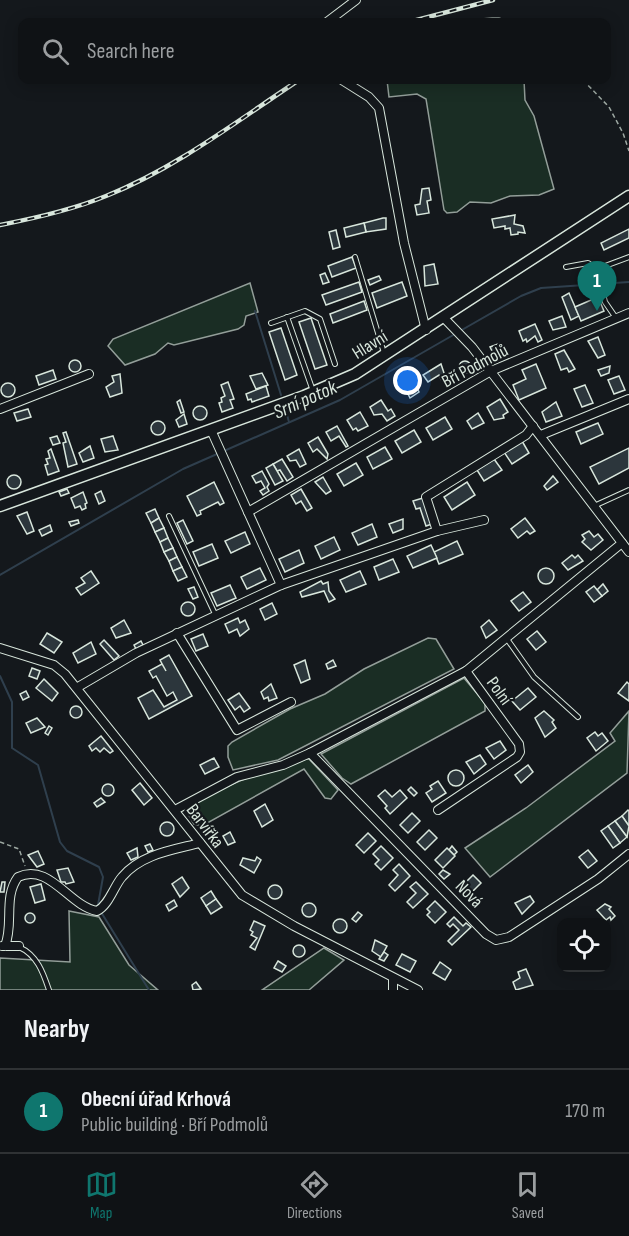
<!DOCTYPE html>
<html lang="en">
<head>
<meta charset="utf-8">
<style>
  body { margin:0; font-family:"Sofia Sans Condensed",sans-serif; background:#181b1e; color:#f1f3f6 }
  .controls { position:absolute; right:18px; bottom:18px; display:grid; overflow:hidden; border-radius:12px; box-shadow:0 3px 15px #0003 }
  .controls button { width:54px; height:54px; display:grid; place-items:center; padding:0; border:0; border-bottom:2px solid #2f3234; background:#0f1215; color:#f1f3f6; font:30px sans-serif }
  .you { position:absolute; left:408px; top:381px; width:21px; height:21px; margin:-15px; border:4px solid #fff; border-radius:50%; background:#1a73e8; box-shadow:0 0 0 9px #1a73e833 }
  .badge { display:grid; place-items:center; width:39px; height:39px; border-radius:50%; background:#0f766e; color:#fff; font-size:20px; font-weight:700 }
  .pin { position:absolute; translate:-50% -50px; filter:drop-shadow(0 2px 3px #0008) }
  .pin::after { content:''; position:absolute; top:32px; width:21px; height:18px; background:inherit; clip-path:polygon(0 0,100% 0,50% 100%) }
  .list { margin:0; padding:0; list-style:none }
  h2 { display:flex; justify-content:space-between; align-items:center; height:78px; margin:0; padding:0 24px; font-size:26px }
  h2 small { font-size:20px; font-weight:400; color:#9b9ea0 }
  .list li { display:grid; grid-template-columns:39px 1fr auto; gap:18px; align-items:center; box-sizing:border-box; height:84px; padding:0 24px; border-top:2px solid #2f3234 }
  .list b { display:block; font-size:22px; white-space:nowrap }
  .list p { margin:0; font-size:20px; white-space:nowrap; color:#9b9ea0 }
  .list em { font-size:20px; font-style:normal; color:#9b9ea0 }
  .icon { flex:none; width:33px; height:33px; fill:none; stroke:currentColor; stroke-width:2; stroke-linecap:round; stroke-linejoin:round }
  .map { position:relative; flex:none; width:629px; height:990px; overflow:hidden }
  .search { position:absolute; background:#0f1215; box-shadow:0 3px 15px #0003; left:18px; right:18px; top:18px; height:66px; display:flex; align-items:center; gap:15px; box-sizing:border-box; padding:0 21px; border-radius:12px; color:#9b9ea0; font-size:22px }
  .sheet { height:162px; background:#0f1215 }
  nav { display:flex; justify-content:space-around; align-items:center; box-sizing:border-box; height:84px; border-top:2px solid #2f3234; background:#0f1215; font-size:16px; color:#9b9ea0 }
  nav a { display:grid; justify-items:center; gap:3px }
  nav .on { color:#0f766e }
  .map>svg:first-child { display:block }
</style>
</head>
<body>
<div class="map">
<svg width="629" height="990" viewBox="0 0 629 990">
  <rect width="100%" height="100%" fill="#14181c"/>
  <g fill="#1a2d24" stroke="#939e99" stroke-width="1.5">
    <path d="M499 18 511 22H449L492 18Z"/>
    <path d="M387 80H524L525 100 534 116 554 189 539 195 510 196 491 203 470 202 457 212 447 213 444 210 426 99 417 94 389 97Z"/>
    <path d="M250 283 258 312 246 316 244 325 238 329 174 345 168 343 155 354 125 365 108 346 113 339Z"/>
    <path d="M428 638 436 639 454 669 278 760 233 770 228 757V746L232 742 290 709 325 694 364 669Z"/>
    <path d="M464 678 485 703V711L351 784 342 778 321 754Z"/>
    <path d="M629 711 627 773 490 877 465 848 526 808 615 741 610 733Z"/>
    <path d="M305 759H309L338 790 331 799 325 798 304 769 202 826 194 824 187 812 189 806C209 796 229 784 250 777 271 770 284 770 305 759Z"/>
    <path d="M69 911 99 917 129 965 158 990H0V958L70 962Z"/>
    <path d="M324 948 344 960 309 990H262Z"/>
  </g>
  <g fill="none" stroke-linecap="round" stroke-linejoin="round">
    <g stroke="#2f3f4d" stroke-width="2">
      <path d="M255 311 281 395"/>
      <path d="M460 331 521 296 541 288 629 282"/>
      <path d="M285 408 289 422"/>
      <path d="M0 575 183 469 340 400 455 334"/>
      <path d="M0 676 12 702V748L38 765 60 842 67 851 99 867 103 877 98 905"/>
      <path d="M101 912 149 990"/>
    </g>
  </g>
  <g fill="#2c363c" stroke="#d8e6dc" stroke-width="1.5">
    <path d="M429 188 431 200 427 201 429 213 417 215 415 205 420 204 422 189Z"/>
    <path d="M515 215 514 224 523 226 525 233 518 232V234L511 235 510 228 505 229V226L494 228 492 219Z"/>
    <path d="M383 218H386V229L366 232 364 223Z"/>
    <path d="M364 223 366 232 346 237 344 228Z"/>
    <path d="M629 229V238L604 250 601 243Z"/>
    <path d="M336 230 340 247 333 249 329 232Z"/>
    <path d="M352 257 356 268 332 277 328 266Z"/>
    <path d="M434 264 438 284 425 286 424 266Z"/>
    <path d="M325 273 329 282 323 284 320 275Z"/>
    <path d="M379 276 381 280 370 285 368 280Z"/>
    <path d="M359 282 362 292 326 305 322 295Z"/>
    <path d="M402 282 407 296 377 308 372 293Z"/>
    <path d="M569 293 579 316 571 320 562 297Z"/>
    <path d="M598 297 604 311 581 321 575 307Z"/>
    <path d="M364 301 367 310 333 323 330 314Z"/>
    <path d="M562 316 566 327 553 330 549 321Z"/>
    <path d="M311 318 327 365 315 369 299 322Z"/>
    <path d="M535 324 542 340 538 342 535 336 527 342 526 339 523 341 519 331Z"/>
    <path d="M281 328 297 375 285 380 269 332Z"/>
    <path d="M598 337 605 355 598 358 588 341Z"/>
    <path d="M501 343 507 350 495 357 490 347Z"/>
    <path d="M564 350 575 369 569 372 567 368 561 370 555 354Z"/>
    <circle cx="75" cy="366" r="6"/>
    <circle cx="465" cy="367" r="6"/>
    <path d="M441 364 445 376 441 379 439 375 428 382 423 375Z"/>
    <path d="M536 364 546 388 519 400 513 385 526 379 522 370Z"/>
    <path d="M610 366 609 373 601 376 598 370Z"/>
    <path d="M53 370 56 379 39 385 36 376Z"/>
    <path d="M262 373 268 385 256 389 250 376Z"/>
    <path d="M120 374 122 393 110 397 106 387 114 382 112 376Z"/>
    <path d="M619 376 625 390 614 394 608 380Z"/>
    <path d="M414 380 419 392 410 398 404 386Z"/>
    <path d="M228 382 234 399 230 400 233 408 222 412 219 403 222 402 221 398 225 396 221 385Z"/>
    <circle cx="8" cy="390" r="7"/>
    <path d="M585 385 593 403 582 407 574 389Z"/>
    <path d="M266 386 269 396 252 402 251 399 248 400 246 394Z"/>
    <path d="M500 399 508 412 503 415 504 418 494 420 487 407Z"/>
    <path d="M180 400 184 412 181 413 177 402Z"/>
    <path d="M381 400 388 411 391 409 395 416 387 421 382 414 374 415 370 407Z"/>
    <path d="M556 402 562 416 546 422 542 412Z"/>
    <circle cx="200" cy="413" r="7"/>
    <path d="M28 409 31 417 17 421 14 413Z"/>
    <path d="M360 412 368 426 358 431 356 428 353 430 347 420Z"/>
    <path d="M478 413 484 423 472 429 467 421Z"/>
    <path d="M184 414 187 424 179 427 176 420Z"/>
    <path d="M445 417 452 429 433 440 426 428Z"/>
    <circle cx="158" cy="428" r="7"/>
    <path d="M598 423 603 434 581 444 576 432Z"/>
    <path d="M337 426 348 446 346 447 339 436 331 441 326 432Z"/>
    <path d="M414 430 421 442 402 453 395 441Z"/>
    <path d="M66 432 77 464 68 467 63 443 66 442 63 433Z"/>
    <path d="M57 436 60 443 53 445 50 438Z"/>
    <path d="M113 436 118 450 105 452 101 439Z"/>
    <path d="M318 437 328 454 327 459 317 449 313 452 308 443Z"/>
    <path d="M522 441 529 453 512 464 504 452Z"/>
    <path d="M90 446 94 458 83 462 79 453Z"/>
    <path d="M385 447 392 459 373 469 367 457Z"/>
    <path d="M629 448V468L599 484 590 467Z"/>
    <path d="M51 449 59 471 48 475 45 465 48 464 46 459 50 458 48 451Z"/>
    <path d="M299 449 306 464 300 467 296 460 290 461 287 456Z"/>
    <path d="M282 459 293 477 287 481 280 470 277 471 273 464Z"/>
    <path d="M494 459 502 470 484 481 477 470Z"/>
    <path d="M356 463 363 475 344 486 337 474Z"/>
    <path d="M273 464 283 481 275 485 266 468Z"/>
    <path d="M262 471 269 484 267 487 269 491 263 495 260 491 265 488 261 481 256 483 252 476Z"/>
    <circle cx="14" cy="482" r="7"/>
    <path d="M553 476 558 482 547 490 544 486Z"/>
    <path d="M323 477 331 491 326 494 315 482Z"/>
    <path d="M214 482 224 503 220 505 218 502 200 511 201 514 197 516 187 496Z"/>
    <path d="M467 482 475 495 452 510 444 497Z"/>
    <path d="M67 489 69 493 61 496 59 492Z"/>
    <path d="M301 489 312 508 307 511 301 501 296 504 291 495Z"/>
    <path d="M101 491 105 501 99 504 95 494Z"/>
    <path d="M83 492 87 503 85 504 86 508 82 510 80 506 75 508 71 498Z"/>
    <path d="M423 498 432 524 426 526 420 508 416 509 413 501Z"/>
    <path d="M155 509 159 518 151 523 146 513Z"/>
    <path d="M27 512 34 531 27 534 17 516Z"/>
    <path d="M159 518 164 528 155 532 151 523Z"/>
    <path d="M525 518 535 531 530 534 527 531 518 538 511 529Z"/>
    <path d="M403 519V529L393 533 389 524Z"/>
    <path d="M78 520 79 523 71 526 69 522Z"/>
    <path d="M183 520 193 541 187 544 177 523Z"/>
    <path d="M372 524 377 537 358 545 352 533Z"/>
    <path d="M50 525 52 531 42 536 39 530Z"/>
    <path d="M164 528 168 538 160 542 155 532Z"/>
    <path d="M589 531 594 537 598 534 603 540 591 550 582 542 585 539 582 535Z"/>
    <path d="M245 532 250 544 231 553 225 541Z"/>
    <path d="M334 537 340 550 321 559 315 546Z"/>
    <path d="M168 538 173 548 164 552 160 542Z"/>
    <path d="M457 541 463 554 439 564 434 552Z"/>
    <path d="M212 544 218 558 199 566 193 552Z"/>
    <path d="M431 545 437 558 413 568 407 556Z"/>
    <path d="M173 548 177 557 169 561 164 552Z"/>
    <path d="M299 550 304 563 285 572 279 559Z"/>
    <path d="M572 555 575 558 578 555 583 561 568 570 562 563Z"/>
    <path d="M177 557 182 567 173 571 169 561Z"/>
    <path d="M393 559 399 572 379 580 374 567Z"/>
    <path d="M182 567 187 577 178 581 173 571Z"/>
    <circle cx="546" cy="576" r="8"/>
    <path d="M260 568 266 580 247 589 241 577Z"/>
    <path d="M91 571 99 583 81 595 76 588 85 583 81 578Z"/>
    <path d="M360 571 366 584 346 592 340 580Z"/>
    <path d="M321 581 323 584 328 582 329 591 335 599 329 602 324 591 302 597 300 592Z"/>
    <path d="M603 584 608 591 602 596 597 590Z"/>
    <path d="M230 585 236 598 217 606 211 593Z"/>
    <path d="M594 586 602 596 594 602 586 592Z"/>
    <path d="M194 587 198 597 193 599 188 589Z"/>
    <path d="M523 592 531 602 519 611 511 601Z"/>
    <circle cx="188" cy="609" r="7"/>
    <path d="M272 603 277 614 265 620 260 609Z"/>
    <path d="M238 618 240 623 245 620 249 629 240 636 237 629 229 633 225 624Z"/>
    <path d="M124 620 131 633 116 638 111 628Z"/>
    <path d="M489 620 497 630 486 638 481 627Z"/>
    <path d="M537 631 546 642 536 650 527 639Z"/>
    <path d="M47 633 62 642 54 653 40 644Z"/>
    <path d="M203 634 208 646 196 651 191 639Z"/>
    <path d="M104 640 119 656 114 660 100 644Z"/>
    <path d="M141 641 143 645 136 649 134 645Z"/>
    <path d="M91 642 96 654 78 663 73 653Z"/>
    <path d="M169 655 192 696 149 719 138 698 153 690 164 707 177 700 173 692 167 696 156 676 153 678 149 671 162 664 166 671 160 660Z"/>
    <path d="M305 660 310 679 301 683 294 665Z"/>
    <path d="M333 660 336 666 328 669 326 664Z"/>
    <path d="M32 668 40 671 37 679 29 676Z"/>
    <path d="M44 679 58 693 52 701 36 688Z"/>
    <path d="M627 682 629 684V701L618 693Z"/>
    <path d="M271 684 277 698 269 701 268 697 264 699 261 692Z"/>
    <path d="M528 688 536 697 520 710 512 701Z"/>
    <path d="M26 691 29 697 23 700 20 694Z"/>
    <path d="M239 693 250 708 244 712 240 706 235 710 228 700Z"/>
    <circle cx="76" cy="712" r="6"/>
    <path d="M544 711 554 720 552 722 556 728 545 737 535 718Z"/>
    <path d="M37 718 45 727 31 733 26 723Z"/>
    <path d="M49 726 52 728 48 735 45 733Z"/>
    <path d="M595 732 598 736 602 733 608 741 596 751 587 738Z"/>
    <path d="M101 736 113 751 110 753 104 748 100 752 96 748 92 751 89 746Z"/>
    <path d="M500 741 506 750 494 759 486 748Z"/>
    <path d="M480 755 486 764 474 774 466 762Z"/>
    <path d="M214 758 219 767 205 774 200 765Z"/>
    <path d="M528 765 533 772 521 783 515 775Z"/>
    <circle cx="456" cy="778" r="8"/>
    <path d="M438 781 446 793 432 802 426 793 432 789 430 786Z"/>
    <path d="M140 783 152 798 144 805 132 790Z"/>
    <circle cx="108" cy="790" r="6"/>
    <path d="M411 787 417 793 414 796 408 790Z"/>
    <path d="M385 790 392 797 400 790 407 798 390 814 385 808 387 806 378 796Z"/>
    <path d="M101 798 105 802 97 807 94 803Z"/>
    <path d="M265 804 273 820 262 827 254 811Z"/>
    <path d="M628 810 629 811V826L622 816Z"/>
    <path d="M412 813 420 821 408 833 400 825Z"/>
    <path d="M622 816 629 826 627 837 615 821Z"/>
    <path d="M615 821 627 837 620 843 608 826Z"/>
    <circle cx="167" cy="829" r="7"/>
    <path d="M608 826 620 843 613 848 601 831Z"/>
    <path d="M429 830 437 838 425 850 417 842Z"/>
    <path d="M230 832 235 842 228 845 223 836Z"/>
    <path d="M368 833 376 841 364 853 356 845Z"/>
    <path d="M150 844 153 850 148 852 145 846Z"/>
    <path d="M381 846 393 858 381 870 375 864 379 860 373 854Z"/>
    <path d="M452 846 457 852 454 855 449 850Z"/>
    <path d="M137 848 138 857 131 860 127 853Z"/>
    <path d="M447 848 455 856 443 868 435 860Z"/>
    <path d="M588 850 597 861 588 868 579 857Z"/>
    <path d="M38 851 44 864 37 867 28 855Z"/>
    <path d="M257 857 261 860 254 873 240 865 243 858 255 861Z"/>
    <path d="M399 864 410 876 395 891 389 885 398 875 393 870Z"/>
    <path d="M68 868 74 882 66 884 65 882H61L57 870Z"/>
    <path d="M443 870 450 874 444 879 439 874Z"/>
    <path d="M473 875 481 883 469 895 461 887Z"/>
    <path d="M182 877 189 888 180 897 172 884Z"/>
    <path d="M2 882H5L4 892H0Z"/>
    <path d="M416 882 428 894 413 908 407 902 416 893 410 887Z"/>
    <path d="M41 884 45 900 35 903 30 887Z"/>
    <circle cx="275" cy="892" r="7"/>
    <path d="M211 891 216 899 206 906 201 898Z"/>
    <path d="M530 896 534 902 522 914 515 903Z"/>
    <path d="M216 899 222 907 211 914 206 906Z"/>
    <path d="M174 900 177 906 169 911 166 905Z"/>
    <path d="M435 901 446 912 435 923 427 915 430 912 427 909Z"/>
    <circle cx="309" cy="910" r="7"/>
    <path d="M605 904 611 907 609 909 615 916 611 920 610 917 606 920 597 910Z"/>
    <path d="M358 912 362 915 356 922 352 919Z"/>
    <circle cx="30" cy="918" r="5"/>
    <path d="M454 917 463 926 466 923 471 927 452 945 448 941 459 930 453 924 450 927 447 924Z"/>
    <circle cx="340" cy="926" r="7"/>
    <path d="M254 921 265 926 255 950 250 947 257 938 251 935 253 932 250 930Z"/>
    <path d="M375 940 387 946 381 957 372 951Z"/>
    <circle cx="299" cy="951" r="6"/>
    <path d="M384 952 388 955 384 961 379 959Z"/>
    <path d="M402 954 416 961 410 972 396 965Z"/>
    <path d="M278 961 286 966 282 972 274 968Z"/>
    <path d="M440 962 451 970 445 980 433 973Z"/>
    <path d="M526 969 533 985 516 990 513 982 520 978 518 972Z"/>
    <path d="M196 982 201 989 193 990 192 985Z"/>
  </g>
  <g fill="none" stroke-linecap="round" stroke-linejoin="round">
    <defs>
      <g id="lane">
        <path d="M355 257 384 353"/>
        <path d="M566 267 588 263 597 269"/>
        <path d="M287 317 313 391"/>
        <path d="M616 318 605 302 597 269 629 257"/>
        <path d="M271 323 305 311 320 319 335 364"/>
        <path d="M594 506 629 490"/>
        <path d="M169 516 216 616"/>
        <path d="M507 639 534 677 578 717"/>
        <path d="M19 947C37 955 43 972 49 990"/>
      </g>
      <g id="street">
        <path d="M327 22 356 0"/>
        <path d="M342 80 369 97 379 108 404 243 426 330"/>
        <path d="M444 318 472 347 629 552"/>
        <path d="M0 409 89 374"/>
        <path d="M211 430 281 585"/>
        <path d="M541 435 629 399"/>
        <path d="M248 512 491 371 629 313"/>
        <path d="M437 531 426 497 526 435 533 426"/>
        <path d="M177 633 237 730 291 702"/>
        <path d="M0 648 54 665 65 674 242 895 294 926 418 990"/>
        <path d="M78 687 136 653 281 585 437 531 484 520"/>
        <path d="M310 753 486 934 496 940 509 937 598 879 629 854"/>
        <path d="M175 810 237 777 283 765 310 753 466 671"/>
        <path d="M438 810 517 757 520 752 519 744 466 671 622 543"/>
        <path d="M2 946H19"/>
        <path d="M5 946C14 924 3 897 18 877 49 862 69 906 97 911 109 905 114 886 122 877 141 854 173 850 200 843"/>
        <path d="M393 978V990"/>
      </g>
      <path id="secondary" d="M0 506 304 396 355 374 629 196"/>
    </defs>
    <use href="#lane" stroke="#d8e6dc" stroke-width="6"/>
    <use href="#street" stroke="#d8e6dc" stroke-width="10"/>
    <use href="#secondary" stroke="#d8e6dc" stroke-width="13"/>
    <g stroke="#9da8a2" stroke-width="1.5" stroke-dasharray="4.5 3" stroke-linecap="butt">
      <path d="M583 80 609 107 623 133 629 151"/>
      <path d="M0 842 19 849 25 866"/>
    </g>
    <use href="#lane" stroke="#14181c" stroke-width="4"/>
    <use href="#street" stroke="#14181c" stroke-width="8"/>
    <use href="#secondary" stroke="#14181c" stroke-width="10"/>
    <defs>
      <g id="rail">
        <path d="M409 22 493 0"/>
        <path d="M0 225C36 218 72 210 106 196 176 168 237 121 299 80"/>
      </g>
    </defs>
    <use href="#rail" stroke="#d8e6dc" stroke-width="4.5"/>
    <use href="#rail" stroke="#14181c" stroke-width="2" stroke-dasharray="7" stroke-linecap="butt"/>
  </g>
  <g text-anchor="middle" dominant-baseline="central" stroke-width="4.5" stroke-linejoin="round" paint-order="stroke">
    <g font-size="18" fill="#d8e6dc" stroke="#14181c">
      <text transform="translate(370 345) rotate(-32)">Hlavní</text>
      <text transform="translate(475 366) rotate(-28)">Bří Podmolů</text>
      <text transform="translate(499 691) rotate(54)">Polní</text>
      <text transform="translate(205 826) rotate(53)">Barvířka</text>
      <text transform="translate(469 894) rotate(46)">Nová</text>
    </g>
    <g font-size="20" font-style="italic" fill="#d8e6dc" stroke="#14181c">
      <text transform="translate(305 400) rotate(-24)">Srní potok</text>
    </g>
  </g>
</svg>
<div class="controls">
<button><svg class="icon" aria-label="locate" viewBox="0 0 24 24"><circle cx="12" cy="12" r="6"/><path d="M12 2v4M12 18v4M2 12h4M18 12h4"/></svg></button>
</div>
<div class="you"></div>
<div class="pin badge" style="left:597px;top:311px">1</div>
<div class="search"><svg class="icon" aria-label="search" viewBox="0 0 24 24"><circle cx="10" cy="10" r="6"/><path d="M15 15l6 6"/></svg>Search here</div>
</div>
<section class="sheet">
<h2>Nearby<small></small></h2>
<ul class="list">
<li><span class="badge">1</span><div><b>Obecní úřad Krhová</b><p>Public building · Bří Podmolů</p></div><em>170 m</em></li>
</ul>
</section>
<nav>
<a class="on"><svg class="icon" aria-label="map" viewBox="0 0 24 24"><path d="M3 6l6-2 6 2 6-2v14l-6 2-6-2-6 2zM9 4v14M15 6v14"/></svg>Map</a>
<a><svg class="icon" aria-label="directions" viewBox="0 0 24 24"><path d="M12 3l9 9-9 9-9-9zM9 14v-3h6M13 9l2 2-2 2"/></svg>Directions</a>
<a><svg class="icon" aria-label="saved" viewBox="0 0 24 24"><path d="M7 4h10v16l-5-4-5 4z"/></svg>Saved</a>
</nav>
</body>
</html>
